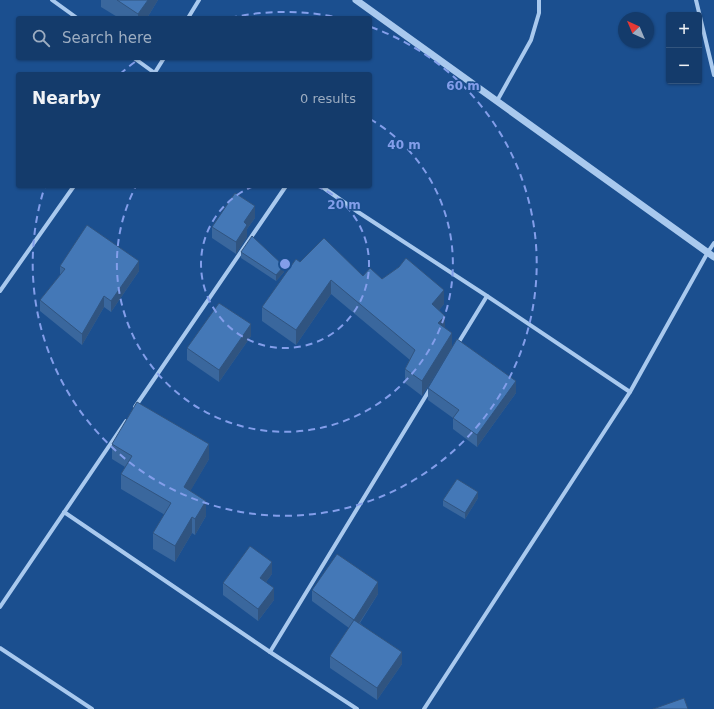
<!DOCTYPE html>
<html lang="en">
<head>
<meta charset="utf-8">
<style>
  body { margin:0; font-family:"DejaVu Sans",sans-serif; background:#1d4271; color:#f1f3f6 }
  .controls { position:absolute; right:12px; top:12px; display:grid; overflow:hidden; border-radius:4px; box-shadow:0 1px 3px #0004 }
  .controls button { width:36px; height:36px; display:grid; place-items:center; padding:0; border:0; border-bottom:1px solid #33557e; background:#143b6b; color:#f1f3f6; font:20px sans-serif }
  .compass { position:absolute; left:618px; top:12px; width:36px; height:36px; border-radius:50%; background:#143b6b; box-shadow:0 1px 3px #0004; rotate:316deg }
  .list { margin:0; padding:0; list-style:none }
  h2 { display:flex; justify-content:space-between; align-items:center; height:52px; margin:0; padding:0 16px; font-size:17px }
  h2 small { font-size:13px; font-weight:400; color:#9dadc1 }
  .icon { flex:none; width:22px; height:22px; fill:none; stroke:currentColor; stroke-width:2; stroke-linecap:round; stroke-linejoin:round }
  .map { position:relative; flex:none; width:714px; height:709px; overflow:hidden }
  .search { position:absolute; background:#143b6b; box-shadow:0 1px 3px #0004; left:16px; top:16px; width:356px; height:44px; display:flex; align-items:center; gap:10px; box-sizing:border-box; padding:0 14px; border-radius:4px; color:#9dadc1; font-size:15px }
  .panel { position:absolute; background:#143b6b; box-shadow:0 1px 3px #0004; left:16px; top:72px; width:356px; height:116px; border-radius:4px }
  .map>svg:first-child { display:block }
</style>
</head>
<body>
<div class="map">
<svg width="714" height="709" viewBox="0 0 714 709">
  <rect width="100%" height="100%" fill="#1b4f8f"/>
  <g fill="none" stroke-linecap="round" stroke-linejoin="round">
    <g stroke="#a9c9ee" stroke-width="4">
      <path d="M52 0 77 18"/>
      <path d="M696 0 714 75"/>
      <path d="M188 18 199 0"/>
      <path d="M134 58 156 74"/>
      <path d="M154 74 164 58"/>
      <path d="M497 101 531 40 539 13V0"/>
      <path d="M321 186 358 212 487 296 630 392"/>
      <path d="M0 291 74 186"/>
      <path d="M457 345 487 296"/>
      <path d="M135 407 286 186"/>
      <path d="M64 512 270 652 357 709"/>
      <path d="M0 607 126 421"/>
      <path d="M0 648 92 709"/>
      <path d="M270 652 430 389"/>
      <path d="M424 709 630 392 708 252 714 243"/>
    </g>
    <path stroke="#a9c9ee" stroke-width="7" d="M356 0 714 257"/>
  </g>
  <g fill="#3a679d">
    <path d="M101 0H158L147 18H119L101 7Z"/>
    <path d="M255 218 247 229V237L236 254 212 238V227Z"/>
    <path d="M241 252 284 272 276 281 241 258Z"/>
    <path d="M300 262 363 276 382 279 399 267 444 304 439 310 452 347 422 396 405 383V369L410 360 331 294 296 345 262 321V307Z"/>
    <path d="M60 266 139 271 111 312 104 307 82 345 40 311V300L60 275Z"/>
    <path d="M251 336 219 382 187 360V348Z"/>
    <path d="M428 388 516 393 477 447 453 429V418L428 400Z"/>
    <path d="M112 444 209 459 190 491 206 516 195 535 192 533 175 562 153 549V533L165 515 121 489V474L125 467 112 459Z"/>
    <path d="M478 498 465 519 443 506V500Z"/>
    <path d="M272 574 266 582 274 600 258 621 223 595V583Z"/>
    <path d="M312 590 378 594 360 623 402 664 377 700 330 668V656L349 628 312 601Z"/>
  </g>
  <g fill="#305480">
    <path d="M148 0H158L147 18H138V14Z"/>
    <path d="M255 206V218L247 229V237L236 254V242L244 222Z"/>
    <path d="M139 261V271L111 312V301Z"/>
    <path d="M284 266V272L276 281V275Z"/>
    <path d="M331 280V294L296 345V330Z"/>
    <path d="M444 290V304L432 319V304Z"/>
    <path d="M104 296V307L82 345V334Z"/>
    <path d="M445 316V330L438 323Z"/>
    <path d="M251 324V336L219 382V370Z"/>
    <path d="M452 333V347L422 396V381Z"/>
    <path d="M516 381V393L477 447V435Z"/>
    <path d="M209 444V459L184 502V487Z"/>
    <path d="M478 492V498L465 519V513Z"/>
    <path d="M206 501V516L195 535V519Z"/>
    <path d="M192 517V533L175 562V546Z"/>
    <path d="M272 562V574L260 590V578Z"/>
    <path d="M378 582V594L354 631V620Z"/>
    <path d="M274 588V600L258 621V609Z"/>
    <path d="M402 652V664L377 700V688Z"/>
  </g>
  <g fill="#4478b7" stroke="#305480">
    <path d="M117 0H148L138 14Z"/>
    <path d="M235 193 255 206 244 222 247 225 236 242 212 227Z"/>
    <path d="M87 225 139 261 111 301 104 296 82 334 40 300 65 269 60 266Z"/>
    <path d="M252 236 284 266 276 275 241 252Z"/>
    <path d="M324 238 363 276 370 268 382 279 399 267 406 258 444 290 432 304 445 316 438 323 452 333 422 381 405 369 415 350 331 280 296 330 262 307 296 259 300 262Z"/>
    <path d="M219 303 251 324 219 370 187 348Z"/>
    <path d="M457 339 516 381 477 435 453 418 459 410 428 388Z"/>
    <path d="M137 402 209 444 184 487 206 501 195 519 192 517 175 546 153 533 171 503 121 474 132 456 112 444Z"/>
    <path d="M457 479 478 492 465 513 443 500Z"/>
    <path d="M250 546 272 562 260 578 274 588 258 609 223 583Z"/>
    <path d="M337 554 378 582 354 620 312 590Z"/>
    <path d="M354 620 402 652 377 688 330 656Z"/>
    <path d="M684 698 688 709H653Z"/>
  </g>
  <g fill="none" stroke="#839eea" stroke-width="2" stroke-dasharray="7 5">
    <path d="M316 186A84 84 0 1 1 254 186"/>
    <path d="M370 119A168 168 0 1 1 136 186"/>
    <path d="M120 74A252 252 0 0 1 139 59M230 18A252 252 0 0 1 340 18M371 27A252 252 0 1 1 45 186"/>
  </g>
  <circle cx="285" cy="264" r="6" fill="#839eea" stroke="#1b4f8f" stroke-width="2"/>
  <g font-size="12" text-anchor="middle" font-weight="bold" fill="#839eea" stroke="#1b4f8f" stroke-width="3.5" stroke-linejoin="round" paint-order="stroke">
    <text x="463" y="90">60 m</text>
    <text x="404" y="149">40 m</text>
    <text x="344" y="209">20 m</text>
  </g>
</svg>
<div class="controls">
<button>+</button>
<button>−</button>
</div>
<svg class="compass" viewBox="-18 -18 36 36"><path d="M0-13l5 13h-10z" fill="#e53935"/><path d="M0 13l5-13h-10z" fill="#9dadc1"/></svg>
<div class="search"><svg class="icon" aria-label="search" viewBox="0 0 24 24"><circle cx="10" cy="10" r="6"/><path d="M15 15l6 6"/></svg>Search here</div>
<section class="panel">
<h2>Nearby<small>0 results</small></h2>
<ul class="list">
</ul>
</section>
</div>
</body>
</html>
